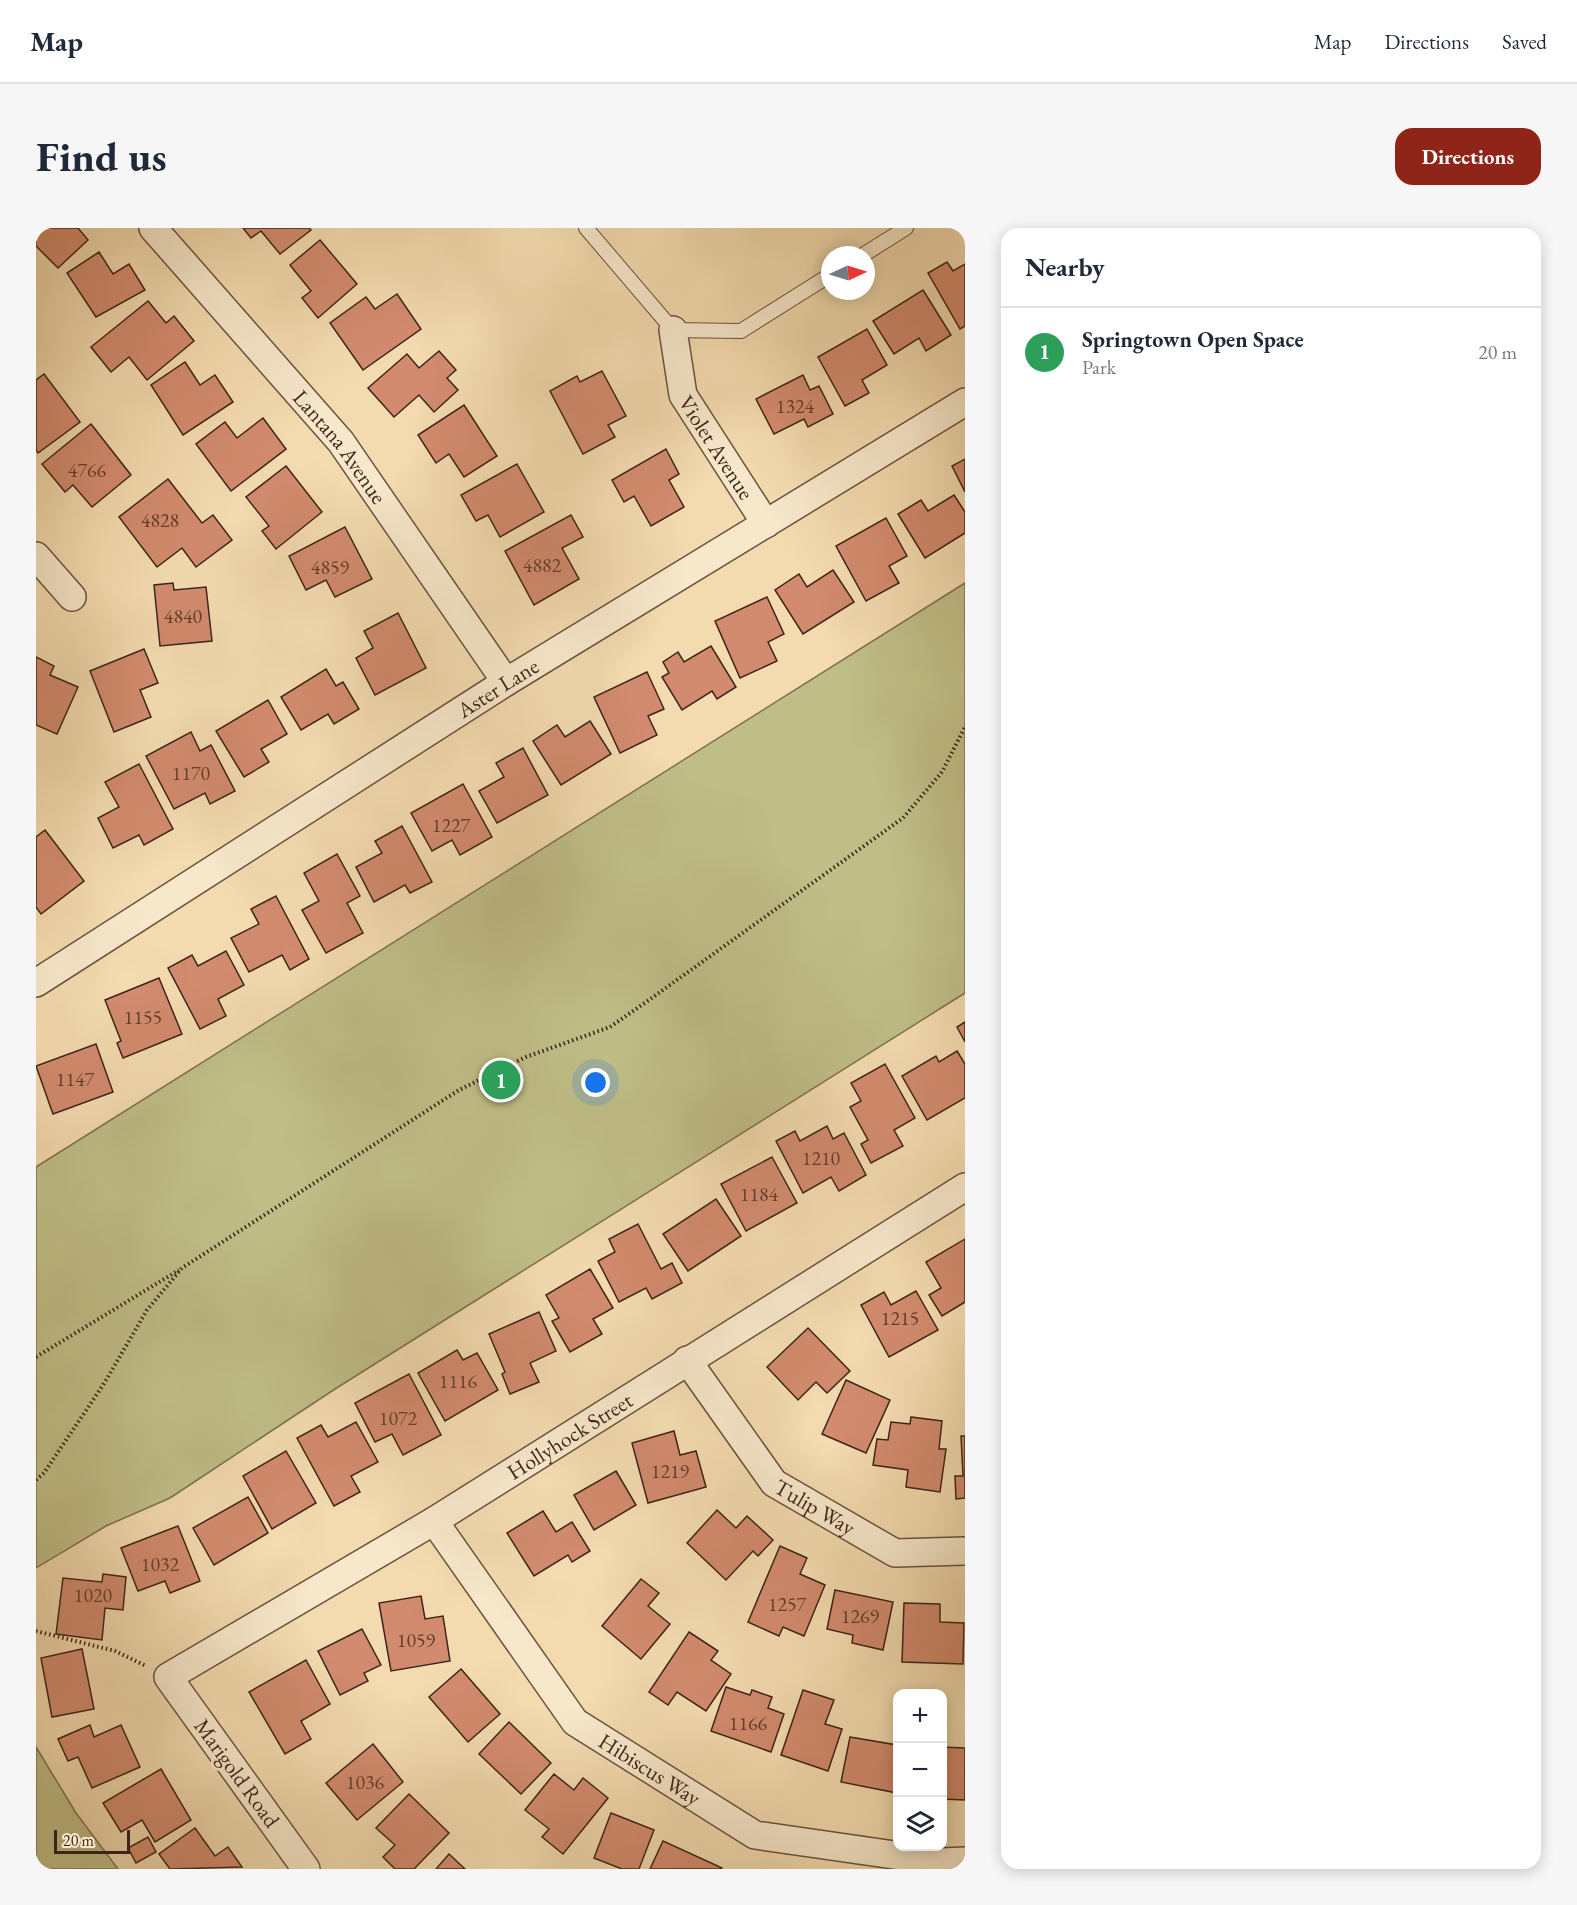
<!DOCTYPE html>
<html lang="en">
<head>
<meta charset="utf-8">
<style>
  body { margin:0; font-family:"EB Garamond",serif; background:#f6f6f7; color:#1f2937 }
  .controls { position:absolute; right:18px; bottom:18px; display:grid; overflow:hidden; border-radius:12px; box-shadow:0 3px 15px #0003 }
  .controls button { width:54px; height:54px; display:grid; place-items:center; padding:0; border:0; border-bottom:2px solid #e0e1e3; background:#fff; color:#1f2937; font:30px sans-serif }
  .compass { position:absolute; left:785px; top:18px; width:54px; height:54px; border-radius:50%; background:#fff; box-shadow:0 3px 15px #0003; rotate:86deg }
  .scale { position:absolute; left:18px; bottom:15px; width:76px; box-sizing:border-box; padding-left:6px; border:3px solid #3e2419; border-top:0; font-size:16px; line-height:21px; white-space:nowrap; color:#3e2419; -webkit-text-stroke:4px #f7e8cb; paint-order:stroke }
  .you { position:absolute; left:560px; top:855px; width:21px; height:21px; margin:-15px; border:4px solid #fff; border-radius:50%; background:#1a73e8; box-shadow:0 0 0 9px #1a73e833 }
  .badge { display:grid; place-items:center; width:39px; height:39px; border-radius:50%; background:#8f2418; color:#fff; font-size:20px; font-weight:700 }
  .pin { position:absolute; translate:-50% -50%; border:3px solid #fff; box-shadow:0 2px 6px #0006 }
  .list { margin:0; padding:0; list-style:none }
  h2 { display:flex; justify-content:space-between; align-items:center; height:78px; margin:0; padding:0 24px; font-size:26px }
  h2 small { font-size:20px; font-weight:400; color:#747a83 }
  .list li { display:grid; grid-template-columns:39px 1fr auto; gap:18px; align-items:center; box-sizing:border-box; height:90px; padding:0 24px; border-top:2px solid #e0e1e3 }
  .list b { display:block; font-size:22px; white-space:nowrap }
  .list p { margin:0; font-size:20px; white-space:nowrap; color:#747a83 }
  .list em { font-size:20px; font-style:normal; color:#747a83 }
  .icon { flex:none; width:33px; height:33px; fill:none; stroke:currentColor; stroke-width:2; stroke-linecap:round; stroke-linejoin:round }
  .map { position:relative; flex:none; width:929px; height:1641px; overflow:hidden; border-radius:18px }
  header { display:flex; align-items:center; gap:36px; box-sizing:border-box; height:84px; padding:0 30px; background:#fff; border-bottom:2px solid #e0e1e3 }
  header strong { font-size:28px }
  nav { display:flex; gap:33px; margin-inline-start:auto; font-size:21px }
  .intro { display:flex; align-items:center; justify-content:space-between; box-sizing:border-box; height:144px; padding:0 36px }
  h1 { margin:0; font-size:42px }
  .button { padding:15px 27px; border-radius:18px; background:#8f2418; color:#fff; font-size:21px; font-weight:700 }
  main { display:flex; gap:36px; padding:0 36px }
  aside { flex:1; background:#fff; border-radius:18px; box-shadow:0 3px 15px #0003 }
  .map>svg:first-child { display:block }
</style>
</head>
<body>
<header>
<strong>Map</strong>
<nav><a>Map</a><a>Directions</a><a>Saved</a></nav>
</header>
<div class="intro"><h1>Find us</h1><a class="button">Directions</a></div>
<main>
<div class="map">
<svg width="929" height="1641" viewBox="0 0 929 1641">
  <rect width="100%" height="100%" fill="#f3dbaf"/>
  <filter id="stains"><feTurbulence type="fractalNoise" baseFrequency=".00333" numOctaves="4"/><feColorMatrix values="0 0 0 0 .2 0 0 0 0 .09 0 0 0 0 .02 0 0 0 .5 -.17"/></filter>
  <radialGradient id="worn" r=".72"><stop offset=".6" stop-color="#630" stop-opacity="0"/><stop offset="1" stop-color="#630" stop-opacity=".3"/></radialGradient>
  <g fill="#c0be87" stroke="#7f7150" stroke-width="1.5">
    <path d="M929 355V765L299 1161 134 1270 70 1298 0 1340V939Z"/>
    <path d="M0 1519 40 1585 82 1641H0Z"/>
  </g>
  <g fill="#d28b6e" stroke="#3e2419" stroke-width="1.5">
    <path d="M0 0H42L52 12 22 40 0 18Z"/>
    <path d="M207 0H273L275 2 244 26 225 3 215 10Z"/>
    <path d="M284 12 321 56 282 90 266 70 275 63 254 37Z"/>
    <path d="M63 24 77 46 93 36 109 62 60 89 31 45Z"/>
    <path d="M911 34 917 43 929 36V98L924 101 892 45Z"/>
    <path d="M887 62 915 107 890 123 883 110 858 126 837 93Z"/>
    <path d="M361 66 385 101 327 142 294 95 330 69 339 81Z"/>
    <path d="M112 73 130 95 138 88 158 113 111 152 93 129 75 144 55 119Z"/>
    <path d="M831 101 851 137 826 152 833 165 809 178 782 129Z"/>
    <path d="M403 123 420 142 411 150 422 162 398 184 383 167 358 189 332 160 371 126 383 140Z"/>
    <path d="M149 134 164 157 179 147 197 174 147 207 115 157Z"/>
    <path d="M566 143 590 188 572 197 579 209 547 226 514 163 541 148 544 154Z"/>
    <path d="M8 146 44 194 2 225 0 222V152Z"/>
    <path d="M767 147 774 162 783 158 797 186 772 199 768 191 738 206 720 171Z"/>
    <path d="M428 177 461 228 428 249 413 226 400 235 382 207Z"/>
    <path d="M227 190 250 221 195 263 160 216 189 194 201 210Z"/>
    <path d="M55 196 95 247 56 279 37 257 29 264 6 236Z"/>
    <path d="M630 221 643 246 633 252 648 279 615 298 598 268 588 274 576 252Z"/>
    <path d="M929 231V264L916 238Z"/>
    <path d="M481 236 508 284 464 309 452 287 440 293 425 267Z"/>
    <path d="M250 238 286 284 240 321 226 303 233 298 210 269Z"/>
    <path d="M132 251 166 295 177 287 196 312 160 339 146 320 121 339 83 289Z"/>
    <path d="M918 267 929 284V305L889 330 862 286 885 272 892 283Z"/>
    <path d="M535 287 547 309 526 320 543 351 498 377 469 323Z"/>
    <path d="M850 290 871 328 853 338 863 355 830 373 800 318Z"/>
    <path d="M309 299 336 351 299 369 290 352 270 362 253 328Z"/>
    <path d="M797 342 818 374 767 406 739 362 763 346 771 359Z"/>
    <path d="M137 355 138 362 170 359 176 413 124 418 118 357Z"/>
    <path d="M731 369 748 406 732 414 741 433 704 450 679 393Z"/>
    <path d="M362 385 390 440 339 467 320 430 337 420 328 403Z"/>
    <path d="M675 418 700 459 681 471 676 463 646 482 626 449 633 445 627 434 642 424 648 434Z"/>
    <path d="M108 421 122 455 104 462 115 489 78 504 54 443Z"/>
    <path d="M0 429 18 438 14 447 42 459 21 506 0 497Z"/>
    <path d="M290 441 300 458 307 454 323 481 298 496 292 486 265 502 245 469Z"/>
    <path d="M611 444 628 481 612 488 621 507 584 525 558 469Z"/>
    <path d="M232 472 251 506 225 521 233 534 208 549 180 503Z"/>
    <path d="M554 493 575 526 525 557 497 513 521 497 529 509Z"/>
    <path d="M155 504 164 523 175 517 199 563 174 576 169 565 138 581 110 528Z"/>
    <path d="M487 520 512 567 461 595 443 563 468 549 460 535Z"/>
    <path d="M103 536 137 601 108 617 103 607 77 620 62 590 83 579 69 554Z"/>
    <path d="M427 556 456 609 424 627 416 612 396 623 375 585Z"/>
    <path d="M366 598 396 654 374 665 369 657 338 674 320 639 346 625 339 613Z"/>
    <path d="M9 602 48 653 5 686 0 679V609Z"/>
    <path d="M301 626 324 668 311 675 327 705 290 725 266 682 283 673 268 645Z"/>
    <path d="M240 668 273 731 254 742 246 727 213 744 195 710 223 696 215 681Z"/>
    <path d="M190 723 208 757 182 771 190 788 164 801 132 740 156 727 162 738Z"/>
    <path d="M123 750 146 806 87 830 81 815 85 813 69 772Z"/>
    <path d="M929 794V814L921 799Z"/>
    <path d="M60 816 77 864 17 886 0 838Z"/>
    <path d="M921 823 929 836V870L891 892 866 848 900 828 903 834Z"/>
    <path d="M849 836 879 890 858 902 867 918 835 935 825 916 832 912 814 879 825 873 815 855Z"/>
    <path d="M791 898 797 911 808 905 830 947 803 963 795 949 767 965 740 913 759 903 764 913Z"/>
    <path d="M736 929 761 975 710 1003 685 956Z"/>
    <path d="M680 971 705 1008 652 1043 627 1006Z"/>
    <path d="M602 996 625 1041 636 1035 646 1055 616 1071 610 1060 583 1074 562 1033 579 1024 573 1011Z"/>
    <path d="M929 1011V1074L906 1088 893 1067 905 1060 890 1034Z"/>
    <path d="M554 1041 577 1080 557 1091 566 1106 534 1124 516 1093 523 1090 510 1067Z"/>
    <path d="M880 1063 902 1102 853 1129 825 1077 848 1064 855 1077Z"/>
    <path d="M503 1084 520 1123 494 1135 503 1154 474 1166 466 1146 469 1144 453 1106Z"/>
    <path d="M772 1100 814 1143 791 1165 780 1154 762 1172 731 1139Z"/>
    <path d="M421 1122 427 1132 441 1125 462 1162 409 1193 382 1145Z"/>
    <path d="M373 1146 405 1207 367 1227 356 1206 339 1214 319 1175Z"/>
    <path d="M810 1152 854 1172 830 1225 786 1206Z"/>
    <path d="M875 1189 906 1193 903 1221H910L904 1264 870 1259 872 1242 837 1237 841 1211 852 1212 855 1194 874 1196Z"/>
    <path d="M320 1194 342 1234 315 1248 324 1264 298 1278 261 1210 285 1197 292 1209Z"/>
    <path d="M638 1203 644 1227 660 1223 670 1259 612 1275 596 1215Z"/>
    <path d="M925 1208H929V1270L920 1271 919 1248H927Z"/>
    <path d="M250 1223 280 1275 236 1301 207 1248Z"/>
    <path d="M580 1243 600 1277 558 1302 538 1267Z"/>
    <path d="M212 1269 232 1305 178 1337 157 1300Z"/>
    <path d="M681 1282 700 1300 711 1288 737 1312 722 1328 717 1323 690 1352 651 1315Z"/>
    <path d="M507 1283 520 1304 536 1294 554 1323 536 1334 532 1327 498 1348 471 1305Z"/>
    <path d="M142 1298 164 1353 134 1365 129 1353 102 1363 85 1320Z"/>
    <path d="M744 1318 771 1330 764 1346 789 1357 768 1408 747 1399 743 1408 712 1394Z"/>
    <path d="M67 1346 90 1349 87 1382 69 1380 66 1412 20 1406 27 1350 66 1354Z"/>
    <path d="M605 1351 623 1365 612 1378 634 1396 605 1431 566 1398Z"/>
    <path d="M799 1362 857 1374 847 1422 816 1415 817 1407 791 1401Z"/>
    <path d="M385 1368 389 1391 407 1388 414 1433 355 1443 343 1375Z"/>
    <path d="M868 1375 904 1376V1394L928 1395 927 1436 866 1434Z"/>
    <path d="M326 1401 345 1437 328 1445 332 1453 304 1467 282 1423Z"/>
    <path d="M653 1404 682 1423 675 1432 695 1446 670 1483 641 1464 632 1477 613 1464Z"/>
    <path d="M46 1421 58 1481 16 1489 5 1430Z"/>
    <path d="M270 1432 294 1476 265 1493 275 1511 249 1526 213 1464Z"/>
    <path d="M425 1441 464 1486 432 1514 393 1469Z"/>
    <path d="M690 1459 714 1467 716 1462 736 1469 732 1480 748 1486 735 1524 675 1503Z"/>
    <path d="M767 1462 798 1472 789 1496 806 1501 792 1543 745 1527Z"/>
    <path d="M473 1494 515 1535 485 1566 443 1526Z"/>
    <path d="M54 1497 58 1509 85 1497 104 1539 56 1560 42 1529 32 1533 22 1511Z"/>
    <path d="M814 1509 861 1517V1565L805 1554Z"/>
    <path d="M337 1516 367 1554 321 1592 290 1555Z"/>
    <path d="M906 1519 929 1520V1572L906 1571Z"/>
    <path d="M125 1541 155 1592 119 1614 106 1592 85 1604 67 1575Z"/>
    <path d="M518 1546 538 1562 547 1550 572 1570 527 1626 506 1609 513 1601 489 1582Z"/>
    <path d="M373 1566 413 1605 378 1641H359L347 1629 359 1617 340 1600Z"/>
    <path d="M575 1585 618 1602 603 1641H586L558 1630Z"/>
    <path d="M159 1600 179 1628 192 1619 206 1639 134 1641 123 1626Z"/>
    <path d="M112 1609 120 1624 100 1635 92 1620Z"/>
    <path d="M627 1613 686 1640 685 1641H614Z"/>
    <path d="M413 1626 429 1641H400Z"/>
  </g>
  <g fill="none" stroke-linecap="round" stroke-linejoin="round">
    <defs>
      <g id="lane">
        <path d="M550 0 637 102 705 103 794 47"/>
        <path d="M827 27 870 0"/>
      </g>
      <g id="street">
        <path id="s1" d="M117 0 305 214 470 454"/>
        <path id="s2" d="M637 102 647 167 730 296"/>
        <path d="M0 328 36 369"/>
        <path id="s3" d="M0 755 470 454 929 174"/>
        <path id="s4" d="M651 1132 738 1255 859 1325 929 1323"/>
        <path id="s5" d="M398 1293 539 1494 719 1607 907 1634 929 1633"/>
        <path id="s6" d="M270 1641 132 1449 398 1293 929 959"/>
      </g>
    </defs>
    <use href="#lane" stroke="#6b523e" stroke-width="16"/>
    <use href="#street" stroke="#6b523e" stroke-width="30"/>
    <g stroke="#3e2419" stroke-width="4" stroke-dasharray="1.5 3" stroke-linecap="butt">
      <path d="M0 1129 143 1042"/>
      <path d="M0 1252 8 1245 69 1154 111 1082 146 1040 423 862 490 829 574 799 613 772 867 590 906 544 929 499"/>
      <path d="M0 1403 79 1423 110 1438"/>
    </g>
    <use href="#lane" stroke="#f7e8cb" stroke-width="14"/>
    <use href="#street" stroke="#f7e8cb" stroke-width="27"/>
  </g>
  <g text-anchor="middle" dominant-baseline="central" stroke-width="6" stroke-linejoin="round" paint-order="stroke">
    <g font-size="20" fill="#633e2e">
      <text x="759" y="178">1324</text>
      <text x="51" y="242">4766</text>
      <text x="124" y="292">4828</text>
      <text x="506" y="337">4882</text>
      <text x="294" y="339">4859</text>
      <text x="147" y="388">4840</text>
      <text x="155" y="545">1170</text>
      <text x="415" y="597">1227</text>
      <text x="107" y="789">1155</text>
      <text x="39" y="851">1147</text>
      <text x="785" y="930">1210</text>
      <text x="723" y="966">1184</text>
      <text x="864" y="1090">1215</text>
      <text x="422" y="1153">1116</text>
      <text x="362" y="1190">1072</text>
      <text x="634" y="1243">1219</text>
      <text x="124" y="1336">1032</text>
      <text x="57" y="1367">1020</text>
      <text x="751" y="1376">1257</text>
      <text x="824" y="1388">1269</text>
      <text x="380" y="1412">1059</text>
      <text x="712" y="1495">1166</text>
      <text x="329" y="1554">1036</text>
    </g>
    <g font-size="22" fill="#3e2419" stroke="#f7e8cb">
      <text stroke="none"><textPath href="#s1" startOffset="288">Lantana Avenue</textPath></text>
      <text stroke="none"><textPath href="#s2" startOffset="128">Violet Avenue</textPath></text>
      <text stroke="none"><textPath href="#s3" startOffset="548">Aster Lane</textPath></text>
      <text stroke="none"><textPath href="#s6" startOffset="705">Hollyhock Street</textPath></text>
      <text stroke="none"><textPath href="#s4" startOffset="198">Tulip Way</textPath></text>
      <text stroke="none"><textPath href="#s5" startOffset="334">Hibiscus Way</textPath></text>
      <text transform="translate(201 1545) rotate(54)">Marigold Road</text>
    </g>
  </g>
  <rect width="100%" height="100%" filter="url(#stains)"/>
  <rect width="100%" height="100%" fill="url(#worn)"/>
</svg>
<div class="controls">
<button>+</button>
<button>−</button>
<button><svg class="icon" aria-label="layers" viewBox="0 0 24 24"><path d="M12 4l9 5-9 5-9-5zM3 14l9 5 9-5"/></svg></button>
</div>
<svg class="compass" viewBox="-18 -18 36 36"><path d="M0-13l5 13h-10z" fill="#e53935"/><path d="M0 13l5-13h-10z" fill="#747a83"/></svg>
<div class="scale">20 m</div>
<div class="you"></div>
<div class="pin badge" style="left:465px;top:852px;background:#2e9e5b">1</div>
</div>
<aside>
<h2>Nearby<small></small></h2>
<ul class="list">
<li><span class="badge" style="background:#2e9e5b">1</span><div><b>Springtown Open Space</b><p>Park</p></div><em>20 m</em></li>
</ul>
</aside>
</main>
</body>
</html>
